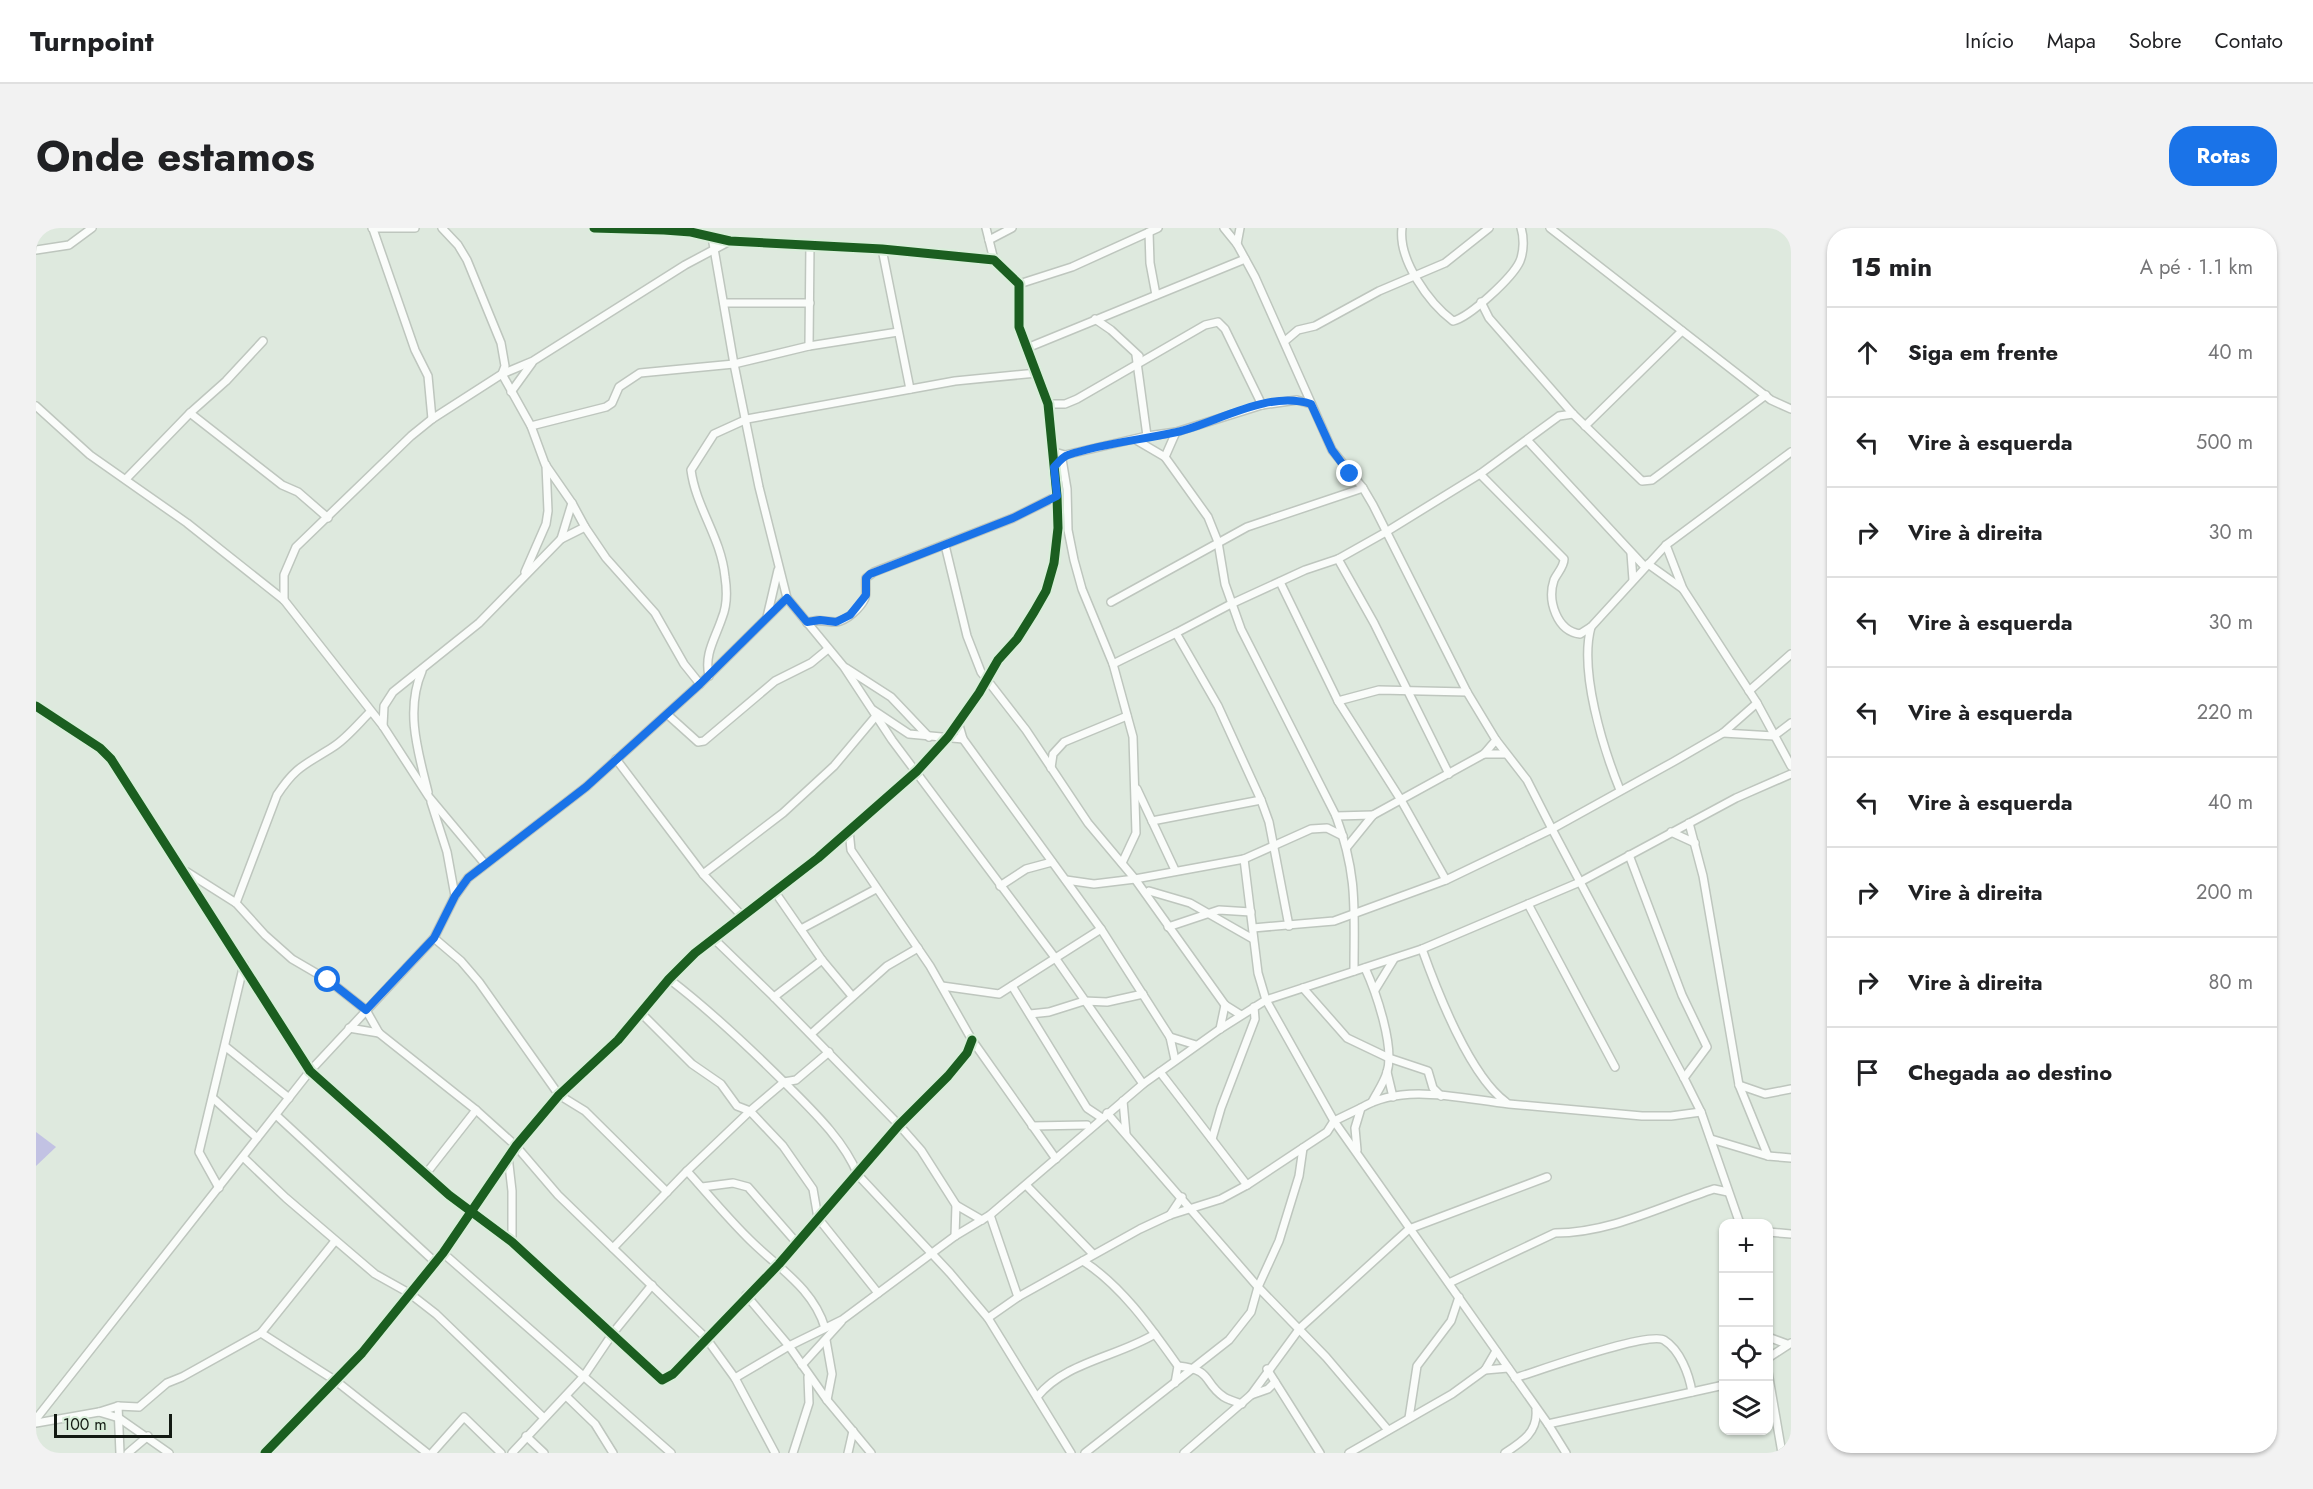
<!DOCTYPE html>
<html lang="pt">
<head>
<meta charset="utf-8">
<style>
  body { margin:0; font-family:Jost,sans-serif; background:#f2f2f2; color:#202124 }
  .controls { position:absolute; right:18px; bottom:18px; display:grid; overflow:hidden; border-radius:12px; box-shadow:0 2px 4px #0004 }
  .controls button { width:54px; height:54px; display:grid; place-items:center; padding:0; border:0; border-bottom:2px solid #e0e0e0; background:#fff; color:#202124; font:30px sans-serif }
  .scale { position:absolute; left:18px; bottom:15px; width:118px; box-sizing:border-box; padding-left:6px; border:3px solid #131a13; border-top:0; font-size:16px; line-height:21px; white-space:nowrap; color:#131a13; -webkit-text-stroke:4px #d9eeda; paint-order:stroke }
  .stop { position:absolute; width:18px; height:18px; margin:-14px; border:4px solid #1a73e8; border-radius:50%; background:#fff }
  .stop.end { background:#1a73e8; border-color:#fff; box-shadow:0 2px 6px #0008 }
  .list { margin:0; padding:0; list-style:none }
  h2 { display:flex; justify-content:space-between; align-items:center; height:78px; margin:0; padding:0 24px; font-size:26px }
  h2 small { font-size:20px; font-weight:400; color:#757577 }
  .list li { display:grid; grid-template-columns:39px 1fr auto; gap:18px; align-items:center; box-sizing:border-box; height:90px; padding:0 24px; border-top:2px solid #e0e0e0 }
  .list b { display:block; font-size:22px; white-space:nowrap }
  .list em { font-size:20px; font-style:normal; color:#757577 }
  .icon { flex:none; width:33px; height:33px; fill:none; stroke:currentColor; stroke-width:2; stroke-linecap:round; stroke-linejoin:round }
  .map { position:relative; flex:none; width:1755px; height:1225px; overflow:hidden; border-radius:24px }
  header { display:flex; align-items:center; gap:36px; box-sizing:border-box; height:84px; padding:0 30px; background:#fff; border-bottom:2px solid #e0e0e0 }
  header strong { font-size:28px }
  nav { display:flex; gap:33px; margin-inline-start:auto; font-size:21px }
  .intro { display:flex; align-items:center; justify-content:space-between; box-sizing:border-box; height:144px; padding:0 36px }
  h1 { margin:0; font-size:42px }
  .button { padding:15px 27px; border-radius:24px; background:#1a73e8; color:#fff; font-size:21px; font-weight:700 }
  main { display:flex; gap:36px; padding:0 36px }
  aside { flex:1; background:#fff; border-radius:24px; box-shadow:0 2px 4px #0004 }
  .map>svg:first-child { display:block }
</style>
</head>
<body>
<header>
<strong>Turnpoint</strong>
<nav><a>Início</a><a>Mapa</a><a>Sobre</a><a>Contato</a></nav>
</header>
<div class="intro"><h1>Onde estamos</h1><a class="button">Rotas</a></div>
<main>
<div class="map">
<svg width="1755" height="1225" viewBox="0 0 1755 1225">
  <rect width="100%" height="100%" fill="#dee9de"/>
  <path fill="#c2c2e3" d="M0 904 20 919 0 938Z"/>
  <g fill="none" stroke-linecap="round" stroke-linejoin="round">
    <defs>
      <g id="minor">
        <path d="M336 0H379"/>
        <path d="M406 0 422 17 431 32 465 115 469 138 466 146 495 198 509 236 536 275 549 299 570 330 619 385 648 436 664 456"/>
        <path d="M950 0 958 32"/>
        <path d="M1188 0 1201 16 1219 49 1296 222 1327 260 1337 277 1431 464 1460 512 1491 552 1516 601 1648 850 1665 884 1704 996"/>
        <path d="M1366 0C1362 32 1393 75 1417 93 1434 89 1477 49 1484 33 1488 23 1488 9 1485 0"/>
        <path d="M1514 0 1735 172 1755 181"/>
        <path d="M337 1 379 122 392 148 396 191"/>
        <path d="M1113 4 1114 35 1120 67"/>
        <path d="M676 9 698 136 723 259 751 370 808 439 856 512 1020 731 1107 856"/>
        <path d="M953 12 976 0"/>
        <path d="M1201 16 1204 0"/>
        <path d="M846 21 874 161"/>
        <path d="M0 22 33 17 56 0"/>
        <path d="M983 56 1036 39 1122 0"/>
        <path d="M1445 74 1453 90 1537 186 1606 253 1616 252 1730 167"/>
        <path d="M688 75H774"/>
        <path d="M1059 91 1075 102 1103 128"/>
        <path d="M1249 113 1262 102 1279 98 1343 63 1409 35 1453 0"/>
        <path d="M773 118 774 16"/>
        <path d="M991 120 1209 31"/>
        <path d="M1100 127 1111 208"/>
        <path d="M475 164 496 135"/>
        <path d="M1012 176H1029L1041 171 1169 97 1182 94 1189 101 1226 177"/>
        <path d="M0 178 54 227 151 295 248 372 347 498 393 569 449 636"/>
        <path d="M154 185 190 153 227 113"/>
        <path d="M495 198 570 179 576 175 583 159 604 145 698 136 773 118 862 104"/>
        <path d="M1549 198 1646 103"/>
        <path d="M1100 212 1129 229 1172 289 1182 314 1189 356 1205 401 1300 588C1322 648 1318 681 1318 743"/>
        <path d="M1492 213 1609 339"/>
        <path d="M1022 225 1029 227 1111 208 1140 204 1226 177 1261 172 1275 176"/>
        <path d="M1129 229 1140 204"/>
        <path d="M1026 231 1031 261 1032 302 1038 332 1046 361 1077 436 1097 509 1100 605 1086 635"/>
        <path d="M1444 246 1528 331C1528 339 1521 345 1518 352 1511 373 1521 403 1544 406L1555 399 1630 317 1755 224"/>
        <path d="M90 251 154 185 246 257 262 264 292 290"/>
        <path d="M525 311 536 275"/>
        <path d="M909 317 931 408 945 444 990 502 1052 595 1099 651 1189 777 1205 787"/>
        <path d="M1630 317 1647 361 1721 475 1755 538"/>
        <path d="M1595 325 1597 352"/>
        <path d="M1302 331 1338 395 1413 546"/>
        <path d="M1612 336 1647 361"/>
        <path d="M489 344 510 296 512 283 510 237"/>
        <path d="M1244 354 1302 473 1365 572 1410 652"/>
        <path d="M248 372V347L260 319 375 208 396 191 466 146 497 133 649 37 694 13"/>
        <path d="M1075 374 1211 299 1327 260"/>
        <path d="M731 389 742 342"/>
        <path d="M771 395C781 390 789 394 800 394 811 393 825 379 829 370 831 364 829 357 830 350L838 344 977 290 1021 268"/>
        <path d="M1555 399C1543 443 1567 520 1584 562"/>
        <path d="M1077 436 1140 405"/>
        <path d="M810 440 855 469 893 509"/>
        <path d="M386 443C369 482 382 524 392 564"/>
        <path d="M673 448C668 426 679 411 686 390 691 378 691 362 689 349 685 309 660 280 655 242L678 206 711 191 919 153 1001 145"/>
        <path d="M1713 463 1755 426"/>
        <path d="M1302 473 1343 462 1431 464"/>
        <path d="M0 478 64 520 75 531 274 843 413 967 476 1014 626 1152 637 1146 743 1036 863 897 912 848 931 825 936 812"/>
        <path d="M837 482 873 506 927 511"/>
        <path d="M632 487 662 514 668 513 739 453 775 435 792 421"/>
        <path d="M922 494 927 511 1065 701 1134 809 1139 832"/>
        <path d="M347 498 348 478 357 464 443 395 525 311 549 299"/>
        <path d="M1687 505 1738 508 1755 495"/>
        <path d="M1448 526H1470"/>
        <path d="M580 531 667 646 706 688"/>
        <path d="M1015 540 1017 526 1028 514 1091 488"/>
        <path d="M1101 561 1139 642"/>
        <path d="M395 574 411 624 419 668"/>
        <path d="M1300 588 1337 587"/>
        <path d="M1116 593 1225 572"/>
        <path d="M1653 595 1667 648 1703 857 1732 928"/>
        <path d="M813 602 815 622 894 738 936 812 1020 931"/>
        <path d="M1635 604 1659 615"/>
        <path d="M1311 619 1337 587 1448 526 1460 512"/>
        <path d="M1593 627 1646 767 1671 819 1648 850"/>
        <path d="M1208 631 1222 745 1230 772 1298 893 1512 1196 1530 1225"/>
        <path d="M151 644 200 675 229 707 256 731 292 752 330 782 343 805 440 882 480 918 522 967 670 1110 699 1150 739 1225"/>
        <path d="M667 646 747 585 798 538 840 488"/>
        <path d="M1030 652 1058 656 1099 651 1208 631 1275 601 1291 600 1307 608"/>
        <path d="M964 658 990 641 1016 634"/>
        <path d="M1113 663 1154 675 1217 711"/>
        <path d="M739 664 786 732 816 768"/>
        <path d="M200 675 241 567C260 538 269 537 297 519 310 511 323 495 334 484"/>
        <path d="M1492 676 1579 839"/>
        <path d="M1253 698 1233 594 1225 572 1182 478 1140 405 1195 376 1269 342 1302 331 1350 304 1444 246 1523 188 1537 186"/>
        <path d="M1132 699 1183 682 1215 684"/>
        <path d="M1217 700 1298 693 1410 652 1516 601 1637 534 1687 505 1721 475"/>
        <path d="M765 701 840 661"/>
        <path d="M398 710 425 733 443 754 523 867 549 883 631 964"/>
        <path d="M677 710 738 769 863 897 885 922 920 977 946 992"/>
        <path d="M1386 721C1401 763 1434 848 1470 874"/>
        <path d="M1329 740C1340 764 1359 819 1351 844 1348 855 1341 864 1336 874"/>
        <path d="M633 751C676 784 715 821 754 860 779 885 808 913 822 947L914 1045 952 1090 1035 1225"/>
        <path d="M906 758 963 766 1065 701"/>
        <path d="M976 758 1051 880 1066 890"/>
        <path d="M1267 760 1311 810 1353 830 1392 843 1397 860 1405 868"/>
        <path d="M1339 762 1358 731"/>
        <path d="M738 769 786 732"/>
        <path d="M604 784 656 836 685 856 701 878 714 883 747 918 777 961 782 990 842 1065"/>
        <path d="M994 786 1013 784 1048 773 1071 774 1107 766"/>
        <path d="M313 800 343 805"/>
        <path d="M1184 801 1189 777"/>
        <path d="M775 806 851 738 882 720"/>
        <path d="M1134 809 1160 817"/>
        <path d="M190 819 253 870"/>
        <path d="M1124 844 1211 957"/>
        <path d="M1351 844 1357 869"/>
        <path d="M1703 857 1729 866 1755 861"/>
        <path d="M178 871 221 910"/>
        <path d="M1087 873 1090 906"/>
        <path d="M1071 885 1222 1059 1290 1129 1352 1202"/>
        <path d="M240 887 399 1034"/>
        <path d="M996 898 1051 897"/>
        <path d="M1176 911 1185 880 1219 791 1218 779"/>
        <path d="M1675 911 1732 928 1755 930"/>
        <path d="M1321 922 1319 900 1325 880C1367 854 1427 871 1473 876 1518 880 1562 884 1606 888H1635L1665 884"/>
        <path d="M472 928 476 963V1014"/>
        <path d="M207 929 250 970 339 1046 373 1065 400 1086 508 1190"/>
        <path d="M651 943C671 965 690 988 711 1009 739 1038 777 1059 789 1100"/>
        <path d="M389 947 440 882"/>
        <path d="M991 958 1057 1026"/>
        <path d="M666 959 697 955 712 959 760 1014"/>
        <path d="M183 960 163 924 208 736"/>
        <path d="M954 987 982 1069"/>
        <path d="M1134 987 1146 969"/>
        <path d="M1732 1004 1755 1006"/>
        <path d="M919 1008 920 977"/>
        <path d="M577 1020 651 943 714 883 748 854 760 852 793 824"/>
        <path d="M407 1025 635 1225"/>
        <path d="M1047 1033C1086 1058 1115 1100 1142 1138L1139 1155"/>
        <path d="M1413 1055 1519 1005C1574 1005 1626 978 1678 961L1692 964"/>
        <path d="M710 1067 753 1118 791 1172 835 1225"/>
        <path d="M952 1090 982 1069 1104 1001 1134 987 1185 971 1211 957 1291 904 1298 893 1325 880"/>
        <path d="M225 1105 300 1153 391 1225"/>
        <path d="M1732 1109 1751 1116"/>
        <path d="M790 1112 796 1146 791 1172"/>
        <path d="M1732 1130 1755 1115"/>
        <path d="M766 1137 805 1094"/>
        <path d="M1142 1138C1178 1142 1166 1154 1188 1169 1193 1172 1200 1174 1206 1176"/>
        <path d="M1231 1141 1284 1225"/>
        <path d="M1449 1142 1472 1140"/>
        <path d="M1732 1144 1746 1225"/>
        <path d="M699 1150 753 1118 806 1092 919 1008 954 987 1107 856 1184 801 1230 772 1386 721 1492 676 1544 654 1700 570 1755 546"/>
        <path d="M1479 1150C1502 1143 1612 1103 1628 1112 1644 1122 1653 1146 1656 1164"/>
        <path d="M1215 1167 1232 1161 1239 1154"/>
        <path d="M530 1168 559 1196 577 1225"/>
        <path d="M1001 1169C1029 1134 1081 1129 1119 1106"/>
        <path d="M82 1178 84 1225"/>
        <path d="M63 1184 82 1178 103 1179 131 1155 146 1149 225 1105 299 1013"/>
        <path d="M1373 1190 1381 1138 1415 1093 1423 1069"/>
        <path d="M0 1191 274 843 398 710 419 668 432 650 550 559 664 456 751 370"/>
        <path d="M0 1195 63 1184 83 1190 133 1225"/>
        <path d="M1512 1196 1688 1157"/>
        <path d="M490 1208 508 1225"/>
        <path d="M92 1225 112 1208"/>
        <path d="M229 1225 326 1125 407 1025 480 918 523 867 582 812 633 751 659 725 782 630 881 543 912 509 943 465 962 432 981 411 998 384 1010 363 1018 335 1022 300 1021 268 1012 176 983 99V56L958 32 846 21 694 13 655 4 628 2 558 0"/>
        <path d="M396 1225 428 1189 465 1225"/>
        <path d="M476 1225 548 1148 577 1105 616 1057"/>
        <path d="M757 1225 773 1175 772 1149"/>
        <path d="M812 1225 817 1203"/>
        <path d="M1049 1225 1193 1112 1215 1084 1222 1059 1243 1013 1263 948 1267 920"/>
        <path d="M1148 1225 1215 1167 1264 1100 1373 1001 1511 949"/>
        <path d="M1313 1225 1416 1166 1449 1142 1460 1123"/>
        <path d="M1469 1225C1486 1214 1502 1204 1500 1182"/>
      </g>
    </defs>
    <use href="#minor" stroke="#bec6be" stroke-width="10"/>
    <use href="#minor" stroke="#fafcfa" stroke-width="7"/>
    <defs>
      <g id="cycleway">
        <path d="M0 478 64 520 75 531 274 843 413 967 476 1014 626 1152 637 1146 743 1036 863 897 912 848 931 825 936 812"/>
        <path d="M229 1225 326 1125 407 1025 480 918 523 867 582 812 633 751 659 725 782 630 881 543 912 509 943 465 962 432 981 411 998 384 1010 363 1018 335 1022 300 1021 268 1012 176 983 99V56L958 32 846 21 694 13 655 4 628 2 558 0"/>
      </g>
    </defs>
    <use href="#cycleway" stroke="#d9eeda" stroke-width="13"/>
    <use href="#cycleway" stroke="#1b5e20" stroke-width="9"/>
  </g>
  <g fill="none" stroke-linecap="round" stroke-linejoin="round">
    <path stroke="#1a73e8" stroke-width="8" d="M292 752 330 782 398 710 419 668 432 650 550 559 664 456 751 370 771 394 784 392 800 394 814 387 830 367V350L834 346 977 290 1021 268 1018 239C1022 235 1026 229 1032 227 1067 215 1105 212 1141 204 1182 194 1232 162 1275 176L1296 222 1314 246"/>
  </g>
</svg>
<div class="controls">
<button>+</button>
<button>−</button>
<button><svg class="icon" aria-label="locate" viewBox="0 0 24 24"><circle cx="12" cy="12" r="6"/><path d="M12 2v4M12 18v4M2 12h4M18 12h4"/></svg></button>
<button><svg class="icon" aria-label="layers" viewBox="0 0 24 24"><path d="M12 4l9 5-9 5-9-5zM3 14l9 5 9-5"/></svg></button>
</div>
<div class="scale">100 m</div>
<div class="stop" style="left:292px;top:752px"></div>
<div class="stop end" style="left:1314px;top:246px"></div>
</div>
<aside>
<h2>15 min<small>A pé · 1.1 km</small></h2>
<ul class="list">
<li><svg class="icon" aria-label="ahead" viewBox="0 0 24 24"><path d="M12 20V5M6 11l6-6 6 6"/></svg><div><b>Siga em frente</b></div><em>40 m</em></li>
<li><svg class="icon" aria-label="left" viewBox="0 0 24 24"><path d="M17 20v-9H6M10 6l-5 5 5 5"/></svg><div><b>Vire à esquerda</b></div><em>500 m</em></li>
<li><svg class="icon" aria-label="right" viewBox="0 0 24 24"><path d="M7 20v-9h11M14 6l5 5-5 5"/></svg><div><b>Vire à direita</b></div><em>30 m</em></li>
<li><svg class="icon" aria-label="left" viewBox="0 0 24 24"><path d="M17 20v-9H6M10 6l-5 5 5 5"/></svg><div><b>Vire à esquerda</b></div><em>30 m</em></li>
<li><svg class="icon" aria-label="left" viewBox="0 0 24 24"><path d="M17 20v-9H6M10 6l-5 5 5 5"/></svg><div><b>Vire à esquerda</b></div><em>220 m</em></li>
<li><svg class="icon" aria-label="left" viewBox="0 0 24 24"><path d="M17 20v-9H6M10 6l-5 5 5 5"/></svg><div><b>Vire à esquerda</b></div><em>40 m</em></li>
<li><svg class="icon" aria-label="right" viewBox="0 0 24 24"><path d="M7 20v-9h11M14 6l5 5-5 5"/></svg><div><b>Vire à direita</b></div><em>200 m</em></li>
<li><svg class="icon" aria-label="right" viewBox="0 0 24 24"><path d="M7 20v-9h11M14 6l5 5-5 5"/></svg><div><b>Vire à direita</b></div><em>80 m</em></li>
<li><svg class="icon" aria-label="arrive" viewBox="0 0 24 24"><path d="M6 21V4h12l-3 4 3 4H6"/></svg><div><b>Chegada ao destino</b></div></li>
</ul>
</aside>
</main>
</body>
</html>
